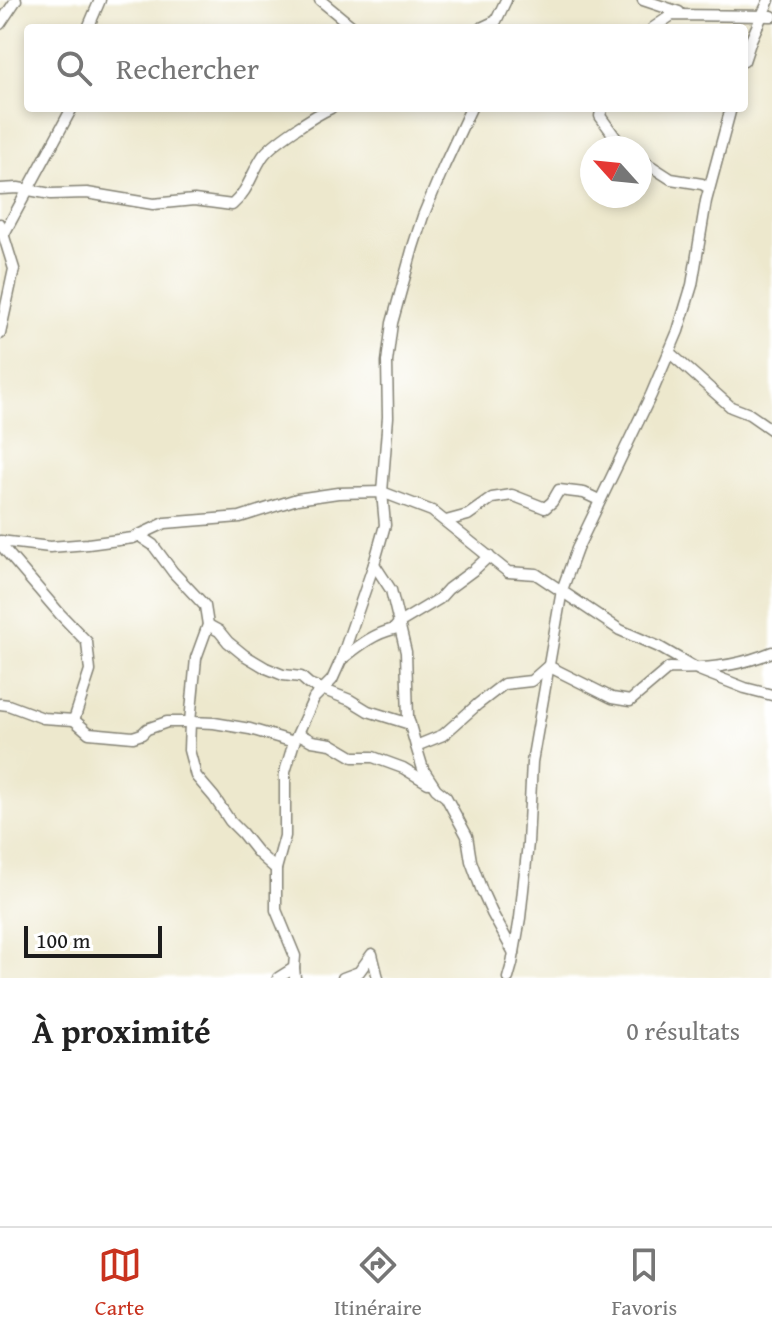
<!DOCTYPE html>
<html lang="fr">
<head>
<meta charset="utf-8">
<style>
  body { margin:0; font-family:"Gentium Book Plus",serif; background:#f2f2f2; color:#222 }
  .compass { position:absolute; left:580px; top:136px; width:72px; height:72px; border-radius:50%; background:#fff; box-shadow:0 4px 12px #0003; rotate:297deg }
  .scale { position:absolute; left:24px; bottom:20px; width:138px; box-sizing:border-box; padding-left:8px; border:4px solid #1c1c1c; border-top:0; font-size:22px; line-height:28px; white-space:nowrap; color:#1c1c1c; -webkit-text-stroke:6px #fff; paint-order:stroke }
  .list { margin:0; padding:0; list-style:none }
  h2 { display:flex; justify-content:space-between; align-items:center; height:104px; margin:0; padding:0 32px; font-size:34px }
  h2 small { font-size:26px; font-weight:400; color:#767676 }
  .icon { flex:none; width:44px; height:44px; fill:none; stroke:currentColor; stroke-width:2; stroke-linecap:round; stroke-linejoin:round }
  .map { position:relative; flex:none; width:772px; height:978px; overflow:hidden }
  .search { position:absolute; background:#fff; box-shadow:0 4px 12px #0003; left:24px; right:24px; top:24px; height:88px; display:flex; align-items:center; gap:20px; box-sizing:border-box; padding:0 28px; border-radius:8px; color:#767676; font-size:30px }
  .sheet { height:248px; background:#fff }
  nav { display:flex; justify-content:space-around; align-items:center; box-sizing:border-box; height:112px; border-top:2px solid #e0e0e0; background:#fff; font-size:22px; color:#767676 }
  nav a { display:grid; justify-items:center; gap:4px }
  nav .on { color:#c8321e }
  .map>svg:first-child { display:block }
</style>
</head>
<body>
<div class="map">
<svg width="772" height="978" viewBox="0 0 772 978">
  <rect width="100%" height="100%" fill="#fff"/>
  <filter id="ink" filterUnits="userSpaceOnUse"><feTurbulence type="fractalNoise" baseFrequency=".0125" numOctaves="2"/><feDisplacementMap in="SourceGraphic" scale="16" xChannelSelector="R" yChannelSelector="G"/><feConvolveMatrix kernelMatrix="1 2 1 2 8 2 1 2 1" color-interpolation-filters="sRGB"/></filter>
  <filter id="wash" filterUnits="userSpaceOnUse"><feTurbulence type="fractalNoise" baseFrequency=".006" numOctaves="4" result="noise"/><feDisplacementMap in="SourceGraphic" scale="32" xChannelSelector="R" yChannelSelector="G"/><feGaussianBlur stdDeviation="1.8" result="paint"/><feColorMatrix in="noise" values="0 0 0 0 0 0 0 0 0 0 0 0 0 0 0 0 0 1.4 0 .05"/><feComposite in="paint" operator="in"/></filter>
  <g filter="url(#wash)">
    <rect width="100%" height="100%" fill="#ede8cd"/>
  </g>
  <g filter="url(#ink)">
    <g fill="none" stroke-linecap="round" stroke-linejoin="round">
      <defs>
        <g id="minor">
          <path d="M320 0 354 28"/>
          <path d="M643 0 679 12"/>
          <path d="M0 24 16 0"/>
          <path d="M88 28 100 0"/>
          <path d="M481 28 496 21 506 0"/>
          <path d="M653 28 672 15 772 16"/>
          <path d="M744 61 751 40 769 0"/>
          <path d="M602 108 600 116 623 148"/>
          <path d="M640 159 671 179 702 184 709 188"/>
          <path d="M0 189 18 188 51 194 87 193 153 204 194 200 232 205C249 190 251 174 263 156 272 143 315 115 331 108"/>
          <path d="M0 224 14 269 0 334"/>
          <path d="M4 234 72 108"/>
          <path d="M670 353 731 407 749 414 772 430"/>
          <path d="M446 521 468 515 492 498 512 495 545 508 552 502 559 490 584 493 599 500"/>
          <path d="M138 535 153 545 173 572 205 606 208 625 196 658 190 722 214 723 250 729 294 742 314 698 332 680 341 660 374 564 385 525 382 492 388 417 387 362 392 323 413 247 423 216 444 166 471 108"/>
          <path d="M0 541 50 547 88 544 133 538 165 523 240 517 297 499 338 493 382 492 432 511 508 572 536 574 620 630 659 647 699 670 745 688 772 695"/>
          <path d="M0 544 60 614 87 642 90 671 74 720 43 718 8 705 0 704"/>
          <path d="M374 564 391 590 399 623 406 652 408 718 416 746"/>
          <path d="M208 625 219 631 228 642 244 655 266 668 283 675 301 677 309 684 350 700 368 711 410 724"/>
          <path d="M342 659C359 646 373 634 394 629L399 623 439 599 448 589 475 569 489 556"/>
          <path d="M74 720 89 733 133 737 142 734 147 729 167 722H190L189 750 196 776 214 797 230 821 242 833 258 853 276 869"/>
          <path d="M299 734 312 741 331 744 353 757H373L403 768 428 783"/>
          <path d="M294 742 285 772V836L276 869V910L295 956 294 968 295 978"/>
          <path d="M514 953 492 913 482 891 471 861 467 836 446 797 436 789 423 769 416 746 443 735 478 704 504 684 531 681 548 666 612 698 630 701 669 668C705 670 739 666 772 652"/>
          <path d="M278 978 294 968"/>
          <path d="M343 978 359 972 372 954 378 978"/>
          <path d="M508 978 512 964 520 918 528 843 532 762 562 590 577 549 651 395 678 331 692 285 706 201 731 108"/>
        </g>
      </defs>
      <use href="#minor" stroke="#848274" stroke-width="13"/>
      <use href="#minor" stroke="#fff" stroke-width="10"/>
    </g>
  </g>
</svg>
<svg class="compass" viewBox="-18 -18 36 36"><path d="M0-13l5 13h-10z" fill="#e53935"/><path d="M0 13l5-13h-10z" fill="#767676"/></svg>
<div class="scale">100 m</div>
<div class="search"><svg class="icon" aria-label="search" viewBox="0 0 24 24"><circle cx="10" cy="10" r="6"/><path d="M15 15l6 6"/></svg>Rechercher</div>
</div>
<section class="sheet">
<h2>À proximité<small>0 résultats</small></h2>
<ul class="list">
</ul>
</section>
<nav>
<a class="on"><svg class="icon" aria-label="map" viewBox="0 0 24 24"><path d="M3 6l6-2 6 2 6-2v14l-6 2-6-2-6 2zM9 4v14M15 6v14"/></svg>Carte</a>
<a><svg class="icon" aria-label="directions" viewBox="0 0 24 24"><path d="M12 3l9 9-9 9-9-9zM9 14v-3h6M13 9l2 2-2 2"/></svg>Itinéraire</a>
<a><svg class="icon" aria-label="saved" viewBox="0 0 24 24"><path d="M7 4h10v16l-5-4-5 4z"/></svg>Favoris</a>
</nav>
</body>
</html>
